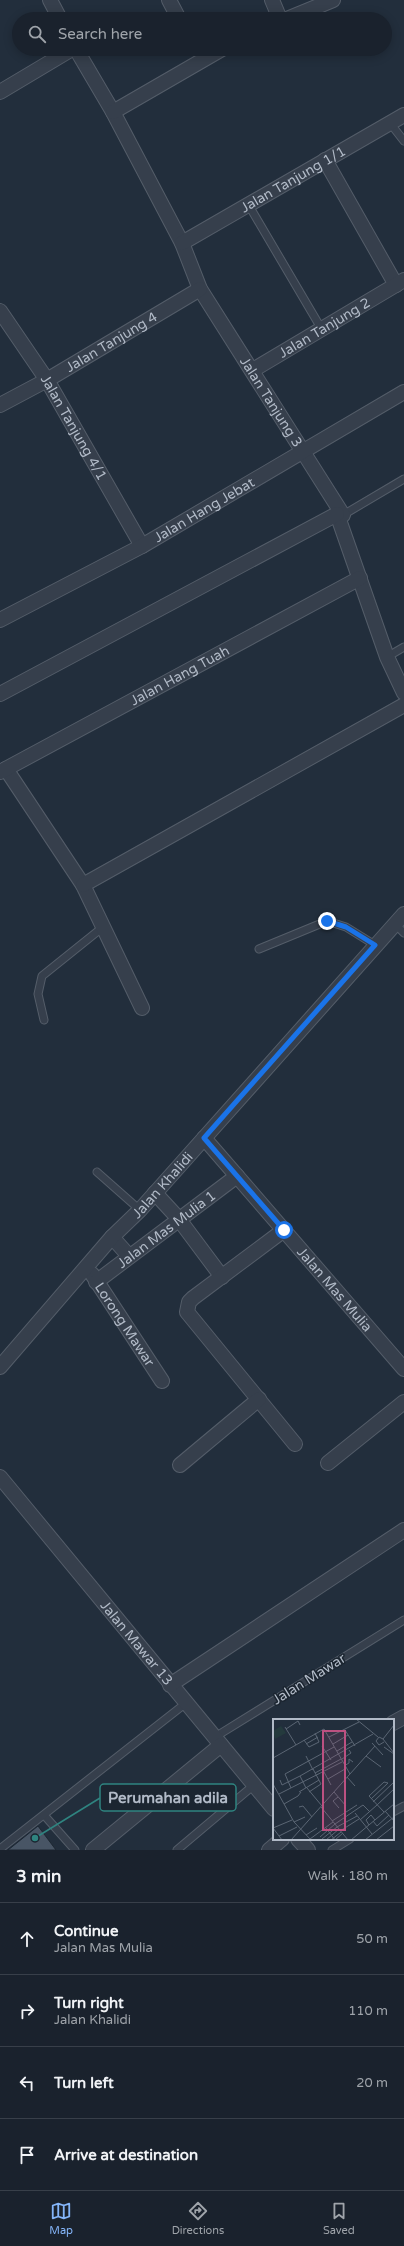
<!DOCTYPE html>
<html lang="en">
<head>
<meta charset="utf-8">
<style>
  body { margin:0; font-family:"Varela Round",sans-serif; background:#232a35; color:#f1f3f6 }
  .stop { position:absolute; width:12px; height:12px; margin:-9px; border:3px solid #1a73e8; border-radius:50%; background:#fff }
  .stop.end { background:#1a73e8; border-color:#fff; box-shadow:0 1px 4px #0008 }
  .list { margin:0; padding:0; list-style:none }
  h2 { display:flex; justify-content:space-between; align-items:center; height:52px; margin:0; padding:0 16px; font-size:17px }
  h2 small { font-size:13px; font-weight:400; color:#9fa4aa }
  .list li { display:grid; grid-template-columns:26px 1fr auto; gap:12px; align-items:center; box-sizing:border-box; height:72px; padding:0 16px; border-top:1px solid #383f49 }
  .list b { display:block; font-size:15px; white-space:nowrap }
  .list p { margin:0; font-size:13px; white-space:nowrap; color:#9fa4aa }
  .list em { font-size:13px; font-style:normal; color:#9fa4aa }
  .icon { flex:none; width:22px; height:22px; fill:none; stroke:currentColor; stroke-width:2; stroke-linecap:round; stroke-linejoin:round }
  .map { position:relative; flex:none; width:404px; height:1850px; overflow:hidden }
  .search { position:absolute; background:#1a222d; box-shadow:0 2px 10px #0003; left:12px; right:12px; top:12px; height:44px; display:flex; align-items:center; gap:10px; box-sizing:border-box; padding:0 14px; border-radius:22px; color:#9fa4aa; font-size:15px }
  .sheet { height:340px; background:#1a222d }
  nav { display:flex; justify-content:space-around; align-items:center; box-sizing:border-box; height:56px; border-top:1px solid #383f49; background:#1a222d; font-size:11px; color:#9fa4aa }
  nav a { display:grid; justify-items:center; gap:2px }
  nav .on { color:#84b5f9 }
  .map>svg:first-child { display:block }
</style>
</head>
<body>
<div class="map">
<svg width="404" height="1850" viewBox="0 0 404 1850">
  <rect width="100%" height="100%" fill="#222e3c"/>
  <path fill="#485565" stroke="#1d2732" d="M38 1826 56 1850H8Z"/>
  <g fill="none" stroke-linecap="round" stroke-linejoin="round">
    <defs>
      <g id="service">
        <path d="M390 123 404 141"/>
        <path d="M248 204 321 328"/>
        <path d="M343 515 404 479"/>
        <path d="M387 657 404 647"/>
        <path d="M395 924 404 933"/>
        <path d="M259 949 327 921 346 927 375 945"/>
        <path d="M44 1020 38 994 42 976 103 927"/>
        <path d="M97 1172 140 1210"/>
        <path d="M215 1737 404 1620"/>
        <path d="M393 1812 404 1806"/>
        <path d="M44 1815 75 1850"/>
        <path d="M0 1849 186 1703"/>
        <path d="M177 1850 254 1785"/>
        <path d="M332 1850 350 1839"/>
      </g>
      <g id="minor">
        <path d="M50 0 60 19"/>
        <path d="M169 0 179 19"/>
        <path d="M272 0 280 19"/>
        <path d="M287 19 333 0"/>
        <path id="s1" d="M76 49 113 112 182 243 200 289 343 515 337 514 387 657 404 693"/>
        <path d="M0 92 72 49"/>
        <path d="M113 112 222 49"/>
        <path d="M325 160 396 285"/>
        <path id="s2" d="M182 243 404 115"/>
        <path id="s3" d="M0 311 47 380 142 546"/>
        <path id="s4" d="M253 370 404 280"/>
        <path id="s5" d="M0 405 47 380 200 289"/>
        <path id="s6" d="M0 620 142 546 404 392"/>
        <path d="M0 694 337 514"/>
        <path d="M6 769 83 885 142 1008"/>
        <path id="s7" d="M0 772 360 578"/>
        <path d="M83 885 404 705"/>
        <path id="s8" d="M204 1138 404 1369"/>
        <path d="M155 1193 178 1218 222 1277"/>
        <path d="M284 1230 193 1298 189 1302 187 1312 295 1444"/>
        <path d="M112 1237 129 1256"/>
        <path id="s9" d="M92 1274 162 1381"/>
        <path id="s10" d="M96 1282 237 1176"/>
        <path id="s11" d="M0 1367 112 1237 140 1210 404 914"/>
        <path d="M328 1463 404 1402"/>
        <path d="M180 1465 259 1399"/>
        <path id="s12" d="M0 1477 274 1809"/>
        <path d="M170 1685 404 1530"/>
        <path d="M393 1723 404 1717"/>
        <path d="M298 1839 308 1850"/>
        <path d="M93 1850 221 1745"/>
        <path d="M269 1850 282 1839"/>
      </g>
    </defs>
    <use href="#service" stroke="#545d69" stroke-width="9"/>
    <use href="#minor" stroke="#545d69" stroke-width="16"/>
    <use href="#service" stroke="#363f4c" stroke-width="7"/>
    <use href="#minor" stroke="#363f4c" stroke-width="14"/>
  </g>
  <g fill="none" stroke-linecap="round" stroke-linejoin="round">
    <path stroke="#1a73e8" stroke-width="5" d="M284 1230 204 1138 375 945 346 927 327 921"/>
  </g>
  <g text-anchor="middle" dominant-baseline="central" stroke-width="3" stroke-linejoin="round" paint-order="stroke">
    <g font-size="14" fill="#b1bac7" stroke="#1b2530">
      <text stroke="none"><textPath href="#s2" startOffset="128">Jalan Tanjung 1/1</textPath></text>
      <text stroke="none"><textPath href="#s4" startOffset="83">Jalan Tanjung 2</textPath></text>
      <text stroke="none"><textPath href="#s5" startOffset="128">Jalan Tanjung 4</textPath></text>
      <text stroke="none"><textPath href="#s1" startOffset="404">Jalan Tanjung 3</textPath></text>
      <text stroke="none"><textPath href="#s3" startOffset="138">Jalan Tanjung 4/1</textPath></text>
      <text stroke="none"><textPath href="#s6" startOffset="232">Jalan Hang Jebat</textPath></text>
      <text stroke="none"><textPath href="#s7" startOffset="204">Jalan Hang Tuah</textPath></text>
      <text stroke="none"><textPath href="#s11" startOffset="244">Jalan Khalidi</textPath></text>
      <text stroke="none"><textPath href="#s10" startOffset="88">Jalan Mas Mulia 1</textPath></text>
      <text stroke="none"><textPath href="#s8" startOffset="200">Jalan Mas Mulia</textPath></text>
      <text stroke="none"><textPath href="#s9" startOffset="60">Lorong Mawar</textPath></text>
      <text stroke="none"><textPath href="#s12" startOffset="215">Jalan Mawar 13</textPath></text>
      <text transform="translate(309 1679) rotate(-32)">Jalan Mawar</text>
    </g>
  </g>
  <g transform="translate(273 1719)">
    <rect width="121" height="121" fill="#222e3c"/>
    <path d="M8 7 13 14 2 20 0 12Z" fill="#243a3d"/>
    <path fill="none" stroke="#5b6674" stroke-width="1" d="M83 0 105 18M121 6 110 20 121 34M12 8 23 26M13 10 25 2 27 6M72 11 82 27M56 18 86 3M110 20 106 18 103 22 106 26 111 23M31 21 36 28 46 23 42 14M99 24 110 36M33 25 45 18M60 25 75 16M49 27 58 41M111 28 121 35M64 32 79 23M33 37 40 51M93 37 108 48M0 39 51 10 77 55M69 40 78 34 76 31M71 47 76 44V40L80 43M51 53 58 66M42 54 68 40M27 57 33 69M74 58 82 67M55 60 72 50M7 61 9 66 27 57 100 15M0 65 21 103 38 121M18 69 12 55 61 28M34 69 49 87M26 73 46 61M36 73 48 65 40 50M61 73 73 87M6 75 69 43M65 78 60 82 66 89M98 80 115 64M100 83 121 63M11 85 25 77 28 73M104 86 121 70M26 88 30 87 39 98M48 88 75 121M112 92 121 102M111 93 96 77 111 63 115 64M82 94 99 115M87 101 104 86M59 102 84 86M100 102 104 107 116 96M21 103 32 98M62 105 90 86 97 93M96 106 93 101 98 96 102 101M64 108 84 97M0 109 19 101M0 109 9 121M53 109 62 121 70 114M67 112 86 100M33 116 44 109M6 117 24 108M47 118 62 105M37 120 60 103M49 120 64 108M18 121 102 27M53 121 66 110M58 121 68 113M78 121 121 85M92 121 121 98M103 121 121 107"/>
    <path fill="#bc5181" fill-opacity="0.15" stroke="#bc5181" stroke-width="2" d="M50 12H72V111H50Z"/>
    <rect width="121" height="121" fill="none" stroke="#b1bac7" stroke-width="2"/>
  </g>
  <path fill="none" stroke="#2f8480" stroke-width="1.5" d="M35 1838L100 1798"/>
  <circle fill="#2f8480" stroke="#1b2530" stroke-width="1.5" cx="35" cy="1838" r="4"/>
  <rect fill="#1b2530" stroke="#2f8480" stroke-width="1.5" x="100" y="1784" width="136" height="27" rx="4"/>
  <g font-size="15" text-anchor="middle" font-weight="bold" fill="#b1bac7">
    <text x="168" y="1803">Perumahan adila</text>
  </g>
</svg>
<div class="stop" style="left:284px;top:1230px"></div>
<div class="stop end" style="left:327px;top:921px"></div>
<div class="search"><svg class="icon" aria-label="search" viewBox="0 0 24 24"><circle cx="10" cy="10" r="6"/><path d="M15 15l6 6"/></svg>Search here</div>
</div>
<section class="sheet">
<h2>3 min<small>Walk · 180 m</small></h2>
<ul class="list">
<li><svg class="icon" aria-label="ahead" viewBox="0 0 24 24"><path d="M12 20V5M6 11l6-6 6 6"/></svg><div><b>Continue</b><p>Jalan Mas Mulia</p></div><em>50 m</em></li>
<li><svg class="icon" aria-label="right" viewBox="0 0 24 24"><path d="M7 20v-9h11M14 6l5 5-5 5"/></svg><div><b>Turn right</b><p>Jalan Khalidi</p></div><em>110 m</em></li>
<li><svg class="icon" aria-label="left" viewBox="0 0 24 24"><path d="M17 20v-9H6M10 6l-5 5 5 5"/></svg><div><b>Turn left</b></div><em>20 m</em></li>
<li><svg class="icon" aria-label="arrive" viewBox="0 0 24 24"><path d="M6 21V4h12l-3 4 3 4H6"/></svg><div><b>Arrive at destination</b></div></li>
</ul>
</section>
<nav>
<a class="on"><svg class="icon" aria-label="map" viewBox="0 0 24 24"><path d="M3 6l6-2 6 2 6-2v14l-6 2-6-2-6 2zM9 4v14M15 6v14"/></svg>Map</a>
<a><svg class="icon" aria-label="directions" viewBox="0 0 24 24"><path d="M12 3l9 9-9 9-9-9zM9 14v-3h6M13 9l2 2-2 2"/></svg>Directions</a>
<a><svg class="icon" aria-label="saved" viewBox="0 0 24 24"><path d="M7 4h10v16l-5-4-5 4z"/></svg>Saved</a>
</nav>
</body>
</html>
